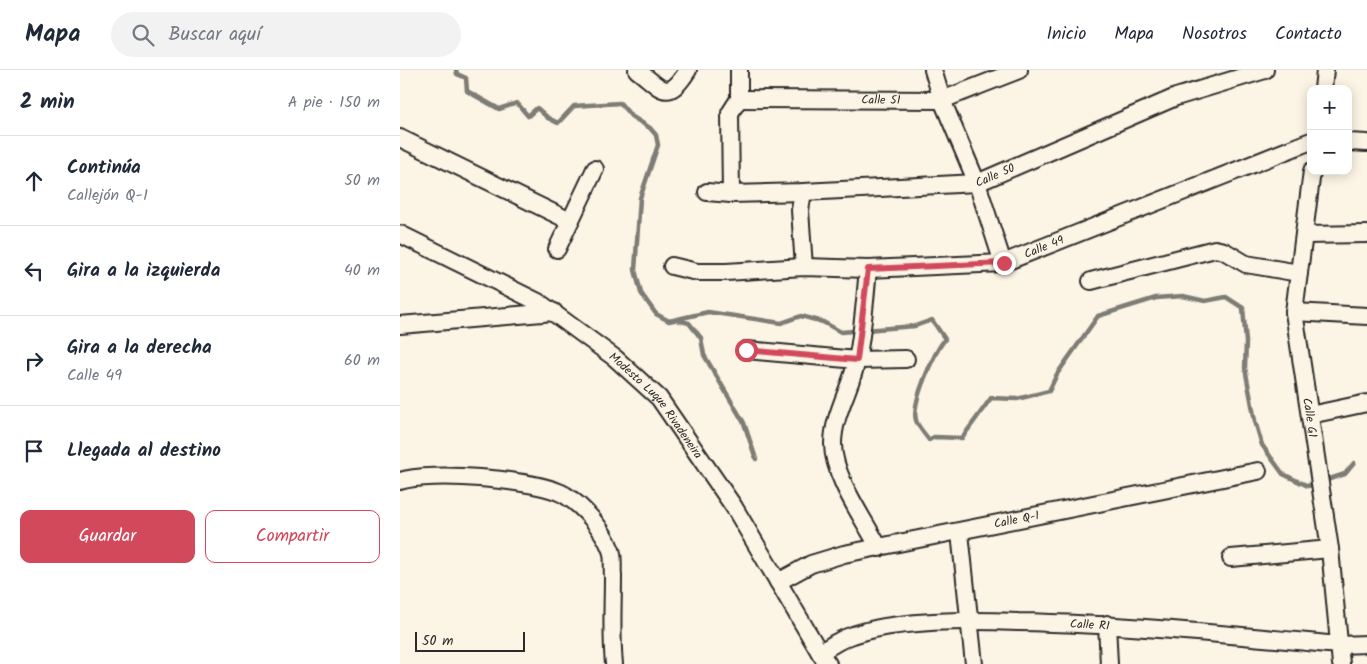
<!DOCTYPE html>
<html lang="es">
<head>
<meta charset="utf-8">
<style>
  body { margin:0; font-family:Kalam,sans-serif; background:#f2f2f3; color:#1f2937 }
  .controls { position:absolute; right:15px; top:15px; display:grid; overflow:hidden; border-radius:10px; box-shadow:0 2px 12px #0003 }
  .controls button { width:45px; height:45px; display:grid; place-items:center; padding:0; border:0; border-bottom:1px solid #e0e1e3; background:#fff; color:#1f2937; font:25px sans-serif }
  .scale { position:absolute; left:15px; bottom:12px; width:110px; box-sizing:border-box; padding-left:5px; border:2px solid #2b2b2b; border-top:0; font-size:14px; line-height:18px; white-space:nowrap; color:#2b2b2b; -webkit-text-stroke:4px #fcf5e5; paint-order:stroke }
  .stop { position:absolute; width:15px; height:15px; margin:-11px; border:4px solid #d1495b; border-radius:50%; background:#fff }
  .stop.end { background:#d1495b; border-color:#fff; box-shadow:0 1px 5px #0008 }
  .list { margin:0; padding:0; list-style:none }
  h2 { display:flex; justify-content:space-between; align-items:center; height:65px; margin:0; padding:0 20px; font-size:21px }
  h2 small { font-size:16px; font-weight:400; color:#747a83 }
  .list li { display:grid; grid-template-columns:32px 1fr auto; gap:15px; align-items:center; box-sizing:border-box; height:90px; padding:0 20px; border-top:1px solid #e0e1e3 }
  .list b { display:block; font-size:19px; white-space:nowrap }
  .list p { margin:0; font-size:16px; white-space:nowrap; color:#747a83 }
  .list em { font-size:16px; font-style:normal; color:#747a83 }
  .actions { display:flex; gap:10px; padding:15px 20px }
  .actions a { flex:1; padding:11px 0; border:1px solid #d1495b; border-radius:10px; text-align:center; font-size:18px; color:#d1495b }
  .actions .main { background:#d1495b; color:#fff }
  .icon { flex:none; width:28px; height:28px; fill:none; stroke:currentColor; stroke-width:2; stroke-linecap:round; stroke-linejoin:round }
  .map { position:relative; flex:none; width:967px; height:594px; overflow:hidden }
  header { display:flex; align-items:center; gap:30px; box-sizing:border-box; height:70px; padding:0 25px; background:#fff; border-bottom:1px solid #e0e1e3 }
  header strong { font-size:24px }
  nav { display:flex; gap:28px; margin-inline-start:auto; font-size:18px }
  .search { width:350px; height:45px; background:#f2f2f3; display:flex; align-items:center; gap:12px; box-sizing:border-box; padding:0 18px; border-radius:28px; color:#747a83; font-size:19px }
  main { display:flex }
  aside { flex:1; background:#fff }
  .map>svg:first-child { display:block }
</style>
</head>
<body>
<header>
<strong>Mapa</strong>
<div class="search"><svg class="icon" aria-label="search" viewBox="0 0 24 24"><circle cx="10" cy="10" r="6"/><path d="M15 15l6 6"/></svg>Buscar aquí</div>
<nav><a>Inicio</a><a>Mapa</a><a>Nosotros</a><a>Contacto</a></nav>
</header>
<main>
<aside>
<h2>2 min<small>A pie · 150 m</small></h2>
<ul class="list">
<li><svg class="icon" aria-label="ahead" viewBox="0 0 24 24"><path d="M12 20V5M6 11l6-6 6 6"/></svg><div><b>Continúa</b><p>Callejón Q-1</p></div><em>50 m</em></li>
<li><svg class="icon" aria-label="left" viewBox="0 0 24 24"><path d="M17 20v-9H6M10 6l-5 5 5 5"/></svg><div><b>Gira a la izquierda</b></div><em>40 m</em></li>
<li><svg class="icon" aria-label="right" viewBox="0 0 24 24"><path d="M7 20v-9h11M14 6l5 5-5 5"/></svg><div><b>Gira a la derecha</b><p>Calle 49</p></div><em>60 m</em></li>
<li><svg class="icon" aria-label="arrive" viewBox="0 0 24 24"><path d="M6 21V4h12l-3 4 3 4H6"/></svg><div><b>Llegada al destino</b></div></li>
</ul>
<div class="actions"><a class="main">Guardar</a><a>Compartir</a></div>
</aside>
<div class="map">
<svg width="967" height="594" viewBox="0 0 967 594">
  <rect width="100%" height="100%" fill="#fcf5e5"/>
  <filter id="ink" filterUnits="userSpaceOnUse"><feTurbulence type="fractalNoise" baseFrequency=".02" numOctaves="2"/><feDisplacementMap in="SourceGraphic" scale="10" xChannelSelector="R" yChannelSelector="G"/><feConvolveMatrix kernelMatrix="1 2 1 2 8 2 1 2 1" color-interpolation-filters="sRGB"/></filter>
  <g filter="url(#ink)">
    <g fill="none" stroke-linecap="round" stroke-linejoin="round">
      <g stroke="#7d7b74" stroke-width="4.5">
        <path d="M56 0 57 4 66 8 67 21 99 39 117 33 128 46 137 38 148 48 158 53 174 36 220 33 231 46 250 58 256 65 258 75 240 128 235 200 241 223 256 244 269 251 308 242 381 253 401 246 423 252 441 262 515 256 532 250 545 269C534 283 511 333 516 350 517 356 525 364 529 370L534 367 562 368 591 328 617 329 649 321 657 304 698 246 756 228 783 226 805 231 826 227 843 238 846 272 845 298 855 351 862 375 883 404 908 416 945 404 954 393"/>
        <path d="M277 250 289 253 301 268 304 285 344 353 356 389"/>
      </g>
      <defs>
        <g id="minor">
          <path d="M237 0C262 19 267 33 288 0"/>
          <path d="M533 0 542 30 577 113 603 193"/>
          <path d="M923 19 925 0"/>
          <path id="s1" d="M339 29 542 30 619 0"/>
          <path d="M0 68 170 151"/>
          <path d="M948 72 967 73"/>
          <path id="s2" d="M912 101 894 242 930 479 941 594"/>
          <path id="s3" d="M307 122 331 124 403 122 577 113 776 27 865 0"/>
          <path d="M403 122 400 140 404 197"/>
          <path d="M331 124 330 43 339 29V0"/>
          <path id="s4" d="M0 164 140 233 215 288 259 328 334 437 420 583 428 594"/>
          <path d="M904 165 967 164"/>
          <path d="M157 179 195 99"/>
          <path id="s5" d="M272 196 297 202H326L404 197 468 199 603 193 911 71"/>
          <path d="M468 199C465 229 463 261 457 290 451 318 433 345 433 374 433 407 464 449 479 478"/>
          <path d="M691 211 815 179 824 181 846 194 899 203"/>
          <path d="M894 242 967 246"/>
          <path d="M0 255 154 242"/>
          <path d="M346 280 457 290 506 289"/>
          <path d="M910 345 967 333"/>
          <path d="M0 411C29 401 138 409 165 425 184 437 203 459 211 480 214 487 212 498 213 506 213 536 211 565 214 594"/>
          <path d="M560 463 574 594"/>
          <path d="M831 488 930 479"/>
          <path id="s6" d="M378 512 411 494 444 484 858 401"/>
          <path d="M707 554 709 594"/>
          <path id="s7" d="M420 583C430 576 440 569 453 565 497 549 571 550 618 552 726 554 832 565 939 575L967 574"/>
        </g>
      </defs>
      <use href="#minor" stroke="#2b2b2b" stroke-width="20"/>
      <use href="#minor" stroke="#fcf5e5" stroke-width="16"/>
    </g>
  </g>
  <g fill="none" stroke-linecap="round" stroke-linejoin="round" filter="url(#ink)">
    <path stroke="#d1495b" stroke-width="6" d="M346 280 457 290 468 199 604 193"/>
  </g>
  <g text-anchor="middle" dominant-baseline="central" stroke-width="4" stroke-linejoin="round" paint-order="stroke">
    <g font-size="12" fill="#2b2b2b" stroke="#fcf5e5">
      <text stroke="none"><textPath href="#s1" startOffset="142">Calle 51</textPath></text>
      <text stroke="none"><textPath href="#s3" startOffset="290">Calle 50</textPath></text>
      <text stroke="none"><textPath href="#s5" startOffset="376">Calle 49</textPath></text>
      <text stroke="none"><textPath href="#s4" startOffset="312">Modesto Luque Rivadeneira</textPath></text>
      <text stroke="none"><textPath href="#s2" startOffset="249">Calle G1</textPath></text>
      <text stroke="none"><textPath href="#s6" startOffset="248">Calle Q-1</textPath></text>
      <text stroke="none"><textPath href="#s7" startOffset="276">Calle R1</textPath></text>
    </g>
  </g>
</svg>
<div class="controls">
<button>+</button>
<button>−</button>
</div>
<div class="scale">50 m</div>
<div class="stop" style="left:346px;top:280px"></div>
<div class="stop end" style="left:604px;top:193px"></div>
</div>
</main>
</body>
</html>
